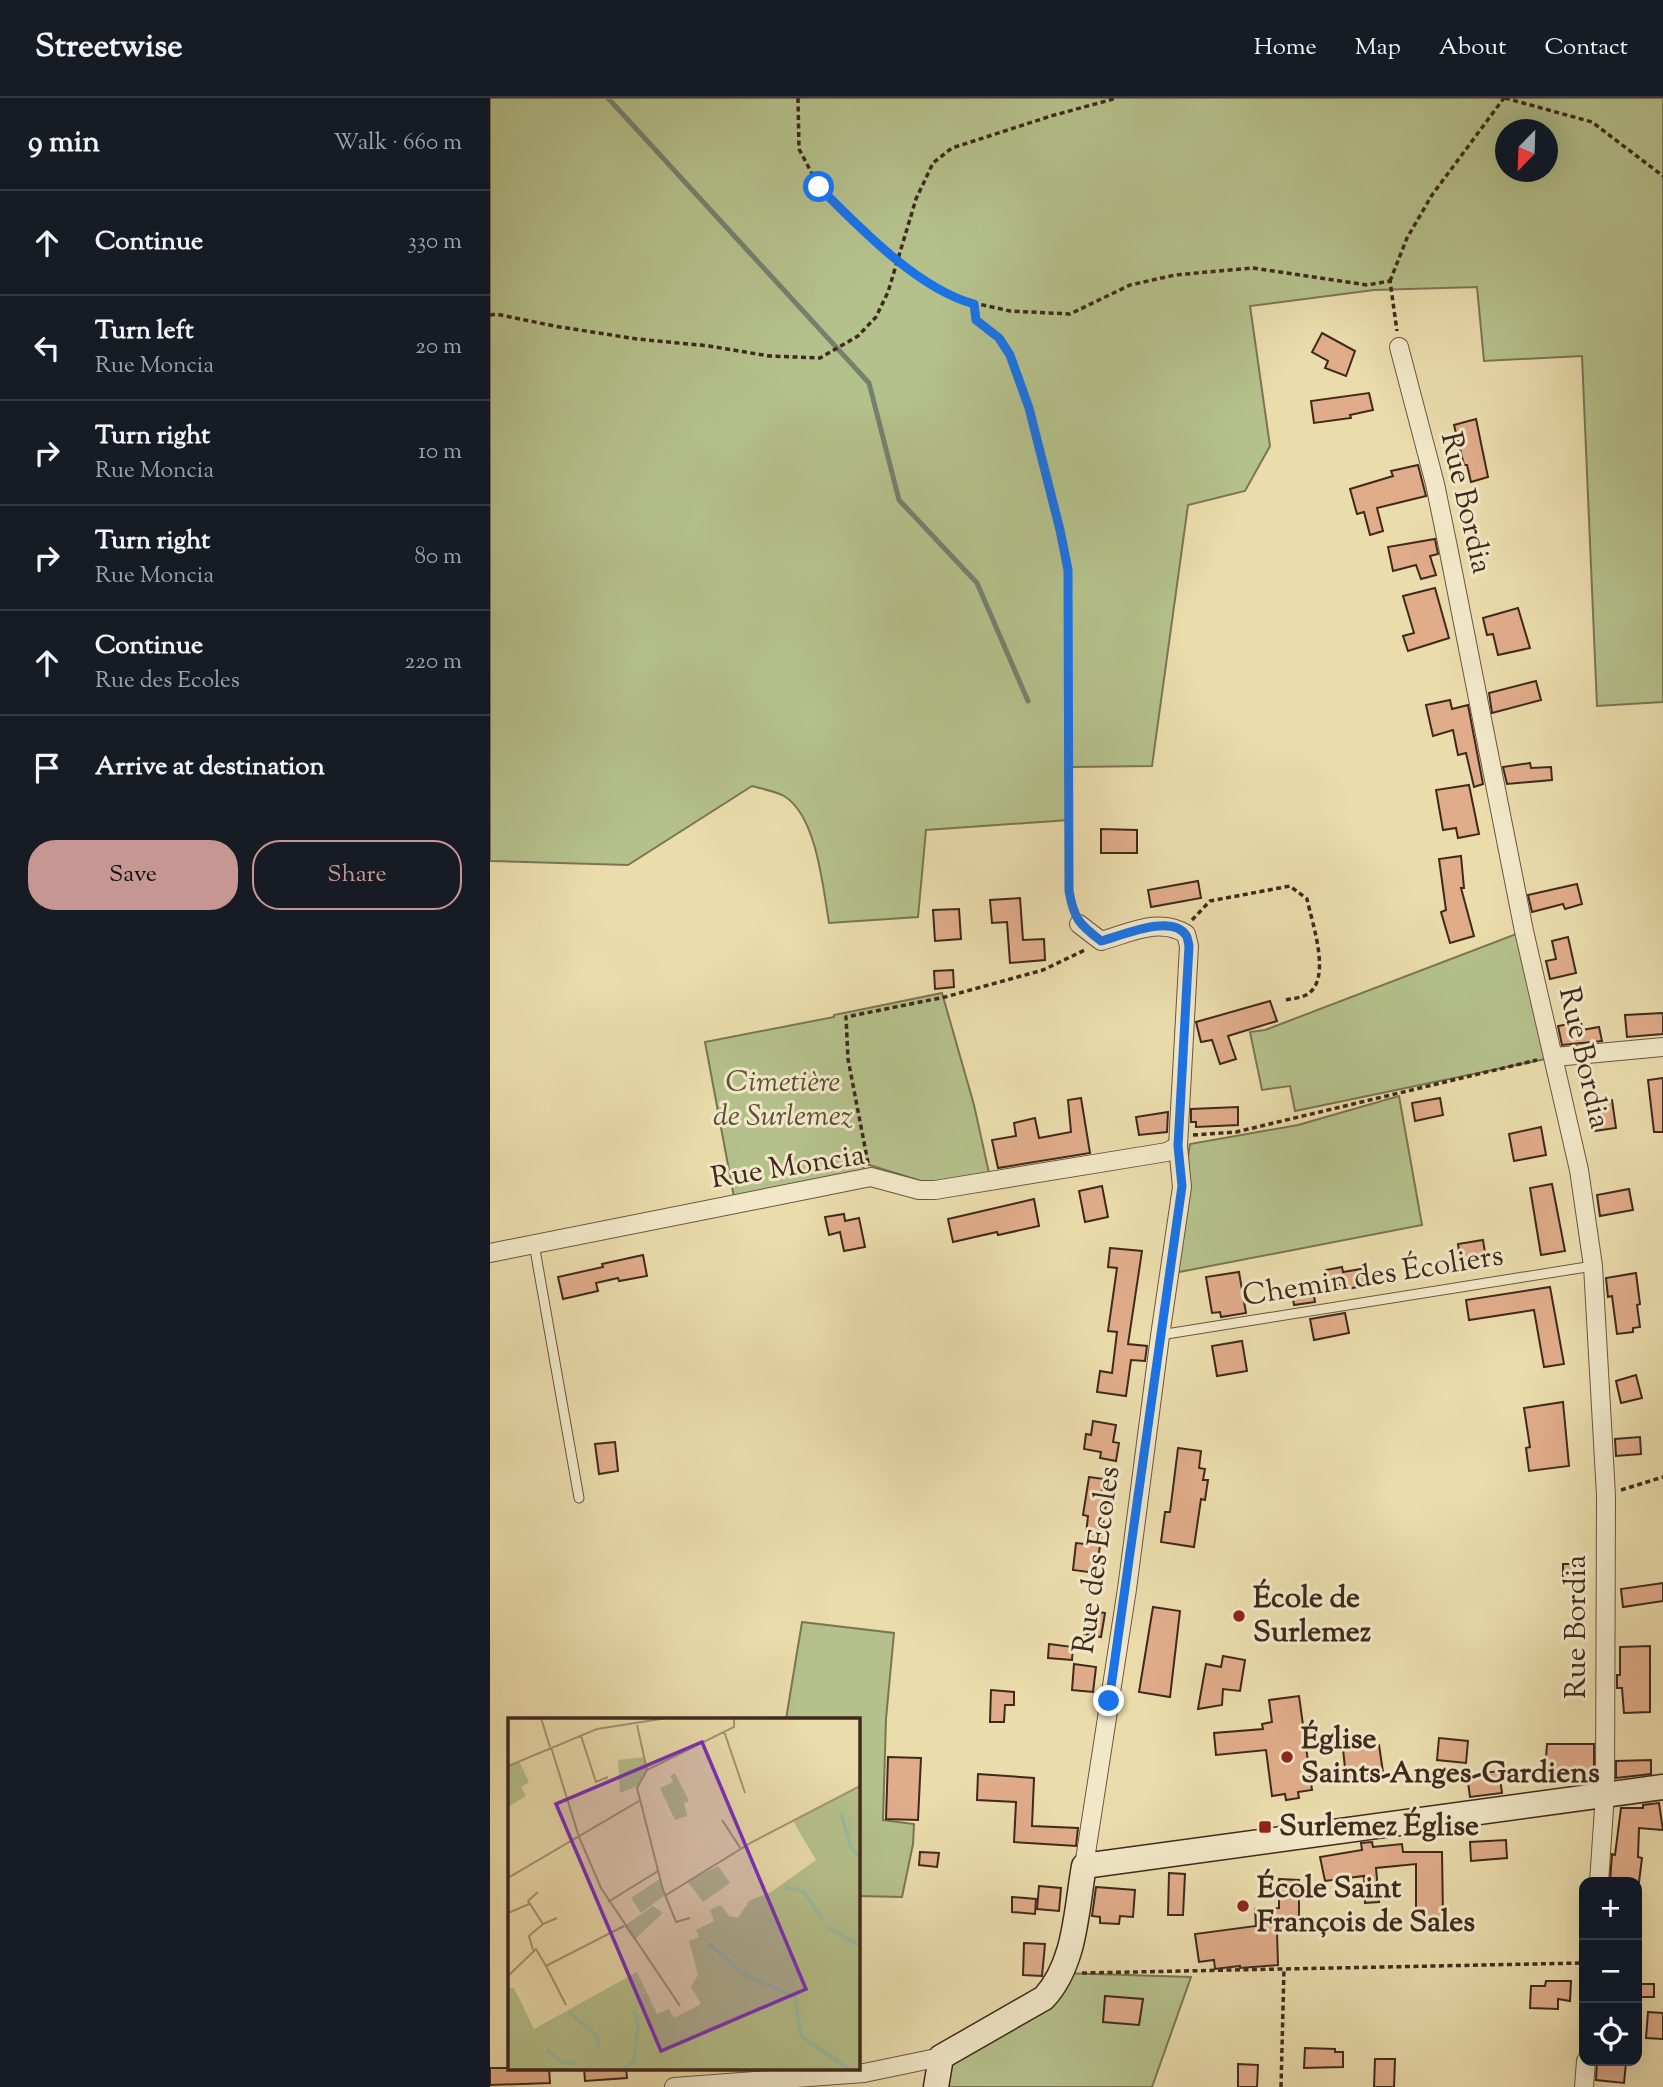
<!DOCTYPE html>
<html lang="en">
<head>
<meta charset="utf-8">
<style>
  body { margin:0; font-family:"Sorts Mill Goudy",serif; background:#20242c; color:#f1f3f6 }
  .controls { position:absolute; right:21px; bottom:21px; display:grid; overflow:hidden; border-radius:14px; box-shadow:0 7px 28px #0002 }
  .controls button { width:63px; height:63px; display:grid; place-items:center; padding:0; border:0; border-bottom:2px solid #363941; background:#171b24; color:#f1f3f6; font:35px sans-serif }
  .compass { position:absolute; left:1005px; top:21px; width:63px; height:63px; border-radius:50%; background:#171b24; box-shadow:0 7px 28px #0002; rotate:203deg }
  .stop { position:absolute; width:21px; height:21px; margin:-16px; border:5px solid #1a73e8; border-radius:50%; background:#fff }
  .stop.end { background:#1a73e8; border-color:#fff; box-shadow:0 2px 7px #0008 }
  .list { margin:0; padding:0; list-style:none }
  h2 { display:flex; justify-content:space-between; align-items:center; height:91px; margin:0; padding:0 28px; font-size:30px }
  h2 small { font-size:23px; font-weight:400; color:#9ea1a6 }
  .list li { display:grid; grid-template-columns:46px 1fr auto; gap:21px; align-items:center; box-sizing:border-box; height:105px; padding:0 28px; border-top:2px solid #363941 }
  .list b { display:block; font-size:26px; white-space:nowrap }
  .list p { margin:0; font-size:23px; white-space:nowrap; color:#9ea1a6 }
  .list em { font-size:23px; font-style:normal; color:#9ea1a6 }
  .actions { display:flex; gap:14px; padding:21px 28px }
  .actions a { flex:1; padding:16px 0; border:2px solid #c59692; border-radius:28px; text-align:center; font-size:24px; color:#c59692 }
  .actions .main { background:#c59692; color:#111 }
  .icon { flex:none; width:38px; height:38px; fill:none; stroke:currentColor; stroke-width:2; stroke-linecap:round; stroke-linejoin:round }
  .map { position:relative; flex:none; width:1173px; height:1989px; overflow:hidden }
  header { display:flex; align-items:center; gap:42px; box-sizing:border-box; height:98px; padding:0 35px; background:#171b24; border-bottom:2px solid #363941 }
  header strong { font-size:33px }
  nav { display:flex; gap:38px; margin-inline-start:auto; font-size:24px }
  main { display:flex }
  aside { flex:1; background:#171b24 }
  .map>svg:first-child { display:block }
</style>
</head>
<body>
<header>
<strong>Streetwise</strong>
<nav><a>Home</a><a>Map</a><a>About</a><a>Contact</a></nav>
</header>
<main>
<aside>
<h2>9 min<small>Walk · 660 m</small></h2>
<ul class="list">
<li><svg class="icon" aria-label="ahead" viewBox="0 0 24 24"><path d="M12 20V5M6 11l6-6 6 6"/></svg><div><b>Continue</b></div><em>330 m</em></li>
<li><svg class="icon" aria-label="left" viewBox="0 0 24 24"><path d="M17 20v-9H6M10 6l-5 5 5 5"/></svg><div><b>Turn left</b><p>Rue Moncia</p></div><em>20 m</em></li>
<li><svg class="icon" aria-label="right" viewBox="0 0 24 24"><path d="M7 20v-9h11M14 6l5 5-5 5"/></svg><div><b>Turn right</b><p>Rue Moncia</p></div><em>10 m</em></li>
<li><svg class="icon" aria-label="right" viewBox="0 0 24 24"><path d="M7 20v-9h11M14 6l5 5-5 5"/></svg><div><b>Turn right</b><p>Rue Moncia</p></div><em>80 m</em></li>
<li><svg class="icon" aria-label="ahead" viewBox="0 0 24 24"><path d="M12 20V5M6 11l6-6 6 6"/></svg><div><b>Continue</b><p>Rue des Ecoles</p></div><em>220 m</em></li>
<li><svg class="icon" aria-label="arrive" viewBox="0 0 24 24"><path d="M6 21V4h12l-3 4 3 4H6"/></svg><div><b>Arrive at destination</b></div></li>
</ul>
<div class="actions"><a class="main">Save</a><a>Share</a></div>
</aside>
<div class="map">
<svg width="1173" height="1989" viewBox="0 0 1173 1989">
  <rect width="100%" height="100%" fill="#ebdcac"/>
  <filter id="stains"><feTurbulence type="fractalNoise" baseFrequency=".00286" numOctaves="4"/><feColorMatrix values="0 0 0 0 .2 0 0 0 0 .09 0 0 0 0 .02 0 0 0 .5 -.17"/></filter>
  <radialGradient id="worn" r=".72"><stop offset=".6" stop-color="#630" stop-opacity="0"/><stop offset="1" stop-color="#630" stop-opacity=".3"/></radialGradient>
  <g fill="#b5c18b" stroke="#7a7554" stroke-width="2" fill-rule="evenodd">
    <path d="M0 0H1173V604L1107 608 1092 258 994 263 987 189 884 192 760 208 780 348 755 393 698 407 662 668 581 669 579 722 436 732 428 819 339 825C333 790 327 718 294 698 285 693 272 691 262 688L138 767 0 763ZM1016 32H1058V74H1016Z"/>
    <path d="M1034 833 1065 959 805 1013 800 988 772 992 760 934 775 932Z"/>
    <path d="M452 895 484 1007 501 1084 431 1083 373 1065 374 1073 244 1099 215 944 344 919V917Z"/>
    <path d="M909 998 932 1127 679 1176 700 1046 808 1027Z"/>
    <path d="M312 1524 404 1535 396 1621 393 1722 424 1726 423 1746 412 1799 368 1798V1622L296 1621Z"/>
    <path d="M572 1875 701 1879 662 1989H446L451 1959Z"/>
  </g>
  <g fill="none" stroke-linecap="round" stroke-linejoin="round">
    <path stroke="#75816f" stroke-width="5" d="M118 0 379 285 409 402 487 485 538 603"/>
  </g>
  <g fill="#e1ac8a" stroke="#3f291d" stroke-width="2">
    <path d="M832 235 865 253 856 278 835 270 838 263 822 254Z"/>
    <path d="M879 295 883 312 860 317 861 320 824 325 821 303Z"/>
    <path d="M986 321 998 379 981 384 977 367H974L964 327Z"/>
    <path d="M928 367 936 398 887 410 893 433 880 437 874 414 867 416 860 391 903 378 901 373Z"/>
    <path d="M945 441 948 456 940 458 946 477 931 481 926 467 903 473 898 449Z"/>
    <path d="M945 490 959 540 918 553 913 538 924 535 913 498Z"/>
    <path d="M1028 510 1040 550 1008 557 1003 536 997 537 993 520Z"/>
    <path d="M1046 583 1051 602 1002 615 999 595Z"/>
    <path d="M960 602 962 611 978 607 993 686 984 689 976 655 968 657 963 632 943 638 936 607Z"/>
    <path d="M1040 665 1041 670 1061 669 1062 682 1017 686 1013 669Z"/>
    <path d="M979 687 989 736 968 740 966 730 953 732 946 692Z"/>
    <path d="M611 731 647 732V755H611Z"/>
    <path d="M971 758 974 790H971L984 838 960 845 951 814 956 812 949 761Z"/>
    <path d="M708 783 711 800 661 809 658 792Z"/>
    <path d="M1087 786 1092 806 1075 811 1073 806 1042 814 1038 797Z"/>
    <path d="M530 800 533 842 554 841 555 862 520 865 517 824 502 825 500 802Z"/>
    <path d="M469 811 471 841 445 843 443 812Z"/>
    <path d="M1078 839 1086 875 1060 881 1056 863 1066 861 1062 843Z"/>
    <path d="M463 872 464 889 445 891 444 873Z"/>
    <path d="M780 903 787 923 738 938 746 961 730 966 722 942 711 944 706 924Z"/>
    <path d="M1173 915V936L1137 939 1135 917Z"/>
    <path d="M1091 924 1092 932 1109 929 1112 943 1072 947 1068 928Z"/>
    <path d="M1173 980V1034H1164L1158 982Z"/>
    <path d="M591 1000 600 1055 508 1070 502 1042 526 1038 524 1025 545 1020 549 1040 581 1034 578 1002Z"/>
    <path d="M950 1000 953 1017 925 1023 922 1005Z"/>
    <path d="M1122 1002 1126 1030 1104 1033 1100 1004Z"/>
    <path d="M748 1009V1027L706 1029V1024H701V1011Z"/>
    <path d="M678 1014 677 1034 649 1037 646 1019Z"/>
    <path d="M1051 1029 1056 1057 1024 1063 1019 1036Z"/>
    <path d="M1062 1086 1075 1153 1051 1157 1040 1090Z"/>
    <path d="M612 1088 618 1119 595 1124 589 1093Z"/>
    <path d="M1139 1091 1143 1112 1110 1118 1107 1097Z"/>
    <path d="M544 1101 549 1128 508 1137 507 1134 463 1144 458 1121Z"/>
    <path d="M354 1116 355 1123 369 1120 375 1149 354 1153 350 1134 339 1137 335 1119Z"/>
    <path d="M993 1142 996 1161 971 1165 968 1146Z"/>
    <path d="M620 1150 652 1153 638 1246 657 1248 655 1263 641 1262 636 1298 607 1294 610 1273 622 1275 627 1234 618 1233 627 1170 618 1169Z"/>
    <path d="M153 1157 157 1178 129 1183 128 1180 106 1185 108 1193 73 1201 68 1179 113 1169 112 1166Z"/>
    <path d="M852 1169 853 1174 877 1170 880 1187 856 1191 855 1186 839 1189 836 1172Z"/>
    <path d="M749 1174 756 1215 731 1219 730 1214 722 1215 716 1179Z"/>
    <path d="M1146 1175 1150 1206 1147 1207 1150 1229 1143 1230V1234L1127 1236 1122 1198 1118 1199 1116 1180Z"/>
    <path d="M822 1186 825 1204 804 1207 801 1189Z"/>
    <path d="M1060 1189 1074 1266 1054 1269 1044 1212 979 1222 976 1202Z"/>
    <path d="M855 1215 859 1235 824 1242 820 1221Z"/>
    <path d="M752 1243 757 1273 727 1278 722 1248Z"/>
    <path d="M1146 1277 1152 1300 1131 1305 1126 1283Z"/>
    <path d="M1073 1304 1079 1368 1039 1373 1036 1350 1040 1349 1034 1310Z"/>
    <path d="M603 1323 626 1327 623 1344 629 1345 626 1363 610 1360 611 1354 594 1351 596 1336 601 1337Z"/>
    <path d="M1150 1339 1151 1356 1126 1358 1125 1341Z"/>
    <path d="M125 1344 128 1373 109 1376 105 1346Z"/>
    <path d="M688 1350 711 1353 709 1370 715 1371 713 1382H718L715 1402 711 1401 704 1449 671 1444 675 1414H680Z"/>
    <path d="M599 1379 614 1381 612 1392 618 1393 606 1475 583 1472 586 1445 595 1446 598 1418 593 1417Z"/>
    <rect x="1073" y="1466" width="22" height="19"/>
    <path d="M1173 1485V1503L1133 1509 1131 1491Z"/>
    <path d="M663 1509 690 1513 680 1599 649 1594Z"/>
    <path d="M598 1512 615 1515 611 1539 594 1536Z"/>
    <path d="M559 1546 583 1549 582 1562 558 1560Z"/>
    <path d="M1160 1548V1614L1134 1615 1132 1590H1127V1577H1130V1549Z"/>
    <path d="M733 1558 755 1562 750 1593 733 1591 732 1607 708 1611 716 1566 731 1569Z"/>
    <path d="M584 1566 606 1569 603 1594 582 1592Z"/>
    <path d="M501 1592 524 1594V1607H515L514 1624H500Z"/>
    <path d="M809 1598 822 1692 808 1694 809 1700 796 1702 795 1696 782 1698 776 1652 726 1657 724 1635 773 1631 772 1626 782 1624 779 1602Z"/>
    <path d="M949 1640 978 1643 976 1665 947 1662Z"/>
    <path d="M1057 1646H1104V1676L1055 1675Z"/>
    <path d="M889 1647 893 1674 856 1679 853 1651Z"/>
    <path d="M398 1659 431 1660 428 1722 396 1721Z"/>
    <path d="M1161 1662V1676L1126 1680V1663Z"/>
    <path d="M1009 1673 1012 1695 980 1699 977 1677Z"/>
    <path d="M488 1676 544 1680 542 1728 588 1730 586 1748 524 1744 526 1704 487 1702Z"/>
    <path d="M1169 1705 1173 1732 1149 1730 1148 1759 1152 1760 1149 1784H1120L1122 1756 1125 1757 1131 1710H1153V1707Z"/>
    <path d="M1016 1742 1017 1760 981 1763 980 1744Z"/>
    <path d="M882 1744 883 1749 912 1746 913 1754H952L953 1820H926V1766L886 1770 889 1804 875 1805 874 1778 835 1783 830 1759 872 1752 871 1745Z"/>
    <path d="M430 1754 449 1755 447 1769 429 1767Z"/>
    <path d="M679 1775 695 1776 693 1817H678Z"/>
    <path d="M789 1781 809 1782V1834H787L788 1867 750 1870V1868L725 1871 724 1862 709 1864 705 1836 766 1828 765 1811 789 1810Z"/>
    <path d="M549 1788 571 1790 569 1813 547 1811Z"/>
    <path d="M606 1789 645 1792 643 1819 630 1818 629 1826 610 1825V1819L602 1818Z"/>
    <path d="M522 1799 546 1801 545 1816 522 1814Z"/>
    <path d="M534 1845 555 1846 552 1878 533 1877Z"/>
    <path d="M1056 1883H1081L1080 1903 1068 1901V1911L1040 1910 1041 1888H1055Z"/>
    <rect x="1151" y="1886" width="13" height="13"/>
    <path d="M615 1898 653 1901 649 1927 613 1924Z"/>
    <path d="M1158 1914 1173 1915V1941L1156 1940Z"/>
    <path d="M815 1950 845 1951V1954H853V1969L814 1970Z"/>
    <path d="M885 1961H905L904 1989H884Z"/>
    <path d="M1107 1963 1136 1965 1134 1985 1106 1982Z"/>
    <path d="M748 1966 768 1967 767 1989H748Z"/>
    <path d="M0 1970H59L60 1985 0 1987Z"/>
    <path d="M94 1970H136L137 1980 95 1983Z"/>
  </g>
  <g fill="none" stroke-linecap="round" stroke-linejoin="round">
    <defs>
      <g id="lane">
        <path d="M44 1146 89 1400"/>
        <path d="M670 1237 1103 1168"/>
      </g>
      <g id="street">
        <path d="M909 249 945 386 958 449 1034 833 1089 1072 1103 1168 1116 1397 1115 1696 1109 1784"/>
        <path d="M589 826 611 843C640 835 669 819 696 836L699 848 688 1048 692 1089 670 1238 637 1491 594 1768"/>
        <path d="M1065 959 1173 949"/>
        <path d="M0 1155 381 1079 429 1092H445L677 1054 688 1048"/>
        <path d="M184 1989 374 1975 451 1959"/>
        <path d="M1094 1989 1096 1963"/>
      </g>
      <path id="secondary" d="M446 1989 451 1959 554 1900C586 1865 586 1813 594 1768L1173 1689"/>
    </defs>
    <use href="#lane" stroke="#6a5641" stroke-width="11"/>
    <use href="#street" stroke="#6a5641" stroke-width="20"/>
    <use href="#secondary" stroke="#3f291d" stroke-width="27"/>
    <g stroke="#3f291d" stroke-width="3.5" stroke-dasharray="5 3.5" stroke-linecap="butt">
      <path d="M308 0 309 51 329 89 367 127 409 162 446 190 466 201 520 213 580 216 640 187 685 177 763 170 877 187 900 183 907 233"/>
      <path d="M1015 0 1102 24 1173 78"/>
      <path d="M900 183 917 140 942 97 1014 0"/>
      <path d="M484 206 486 222 509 240 520 257 539 310 570 432 578 472 579 791 582 811"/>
      <path d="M0 217 6 216 64 228 147 241 219 248 279 258 330 260 368 238 386 219 398 194 426 101 443 65 462 50 561 18 627 0"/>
      <path d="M702 822 720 803 800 788 817 801C822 825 843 883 816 897 810 900 801 901 794 902"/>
      <path d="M703 1037 746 1034 1047 962"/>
      <path d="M378 1065 358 961 356 919 455 899 553 872 597 851"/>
      <path d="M1131 1392 1173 1379"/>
      <path d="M592 1875 1094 1865"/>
      <path d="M791 1989 794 1871"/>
    </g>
    <use href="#lane" stroke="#f2e8c9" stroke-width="9"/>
    <use href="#street" stroke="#f2e8c9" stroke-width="18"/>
    <use href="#secondary" stroke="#f2e8c9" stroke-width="24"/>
  </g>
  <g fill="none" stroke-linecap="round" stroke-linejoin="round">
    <path stroke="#1a73e8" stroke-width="9" d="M329 89C370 130 428 191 484 206L486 222 509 240 520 257 539 310 570 432 578 472 579 793C584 821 589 826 611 843 631 838 681 815 696 837 698 840 698 844 699 848L688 1048 692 1088 619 1603"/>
  </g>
  <g fill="#8f2418" stroke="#f2e8c9" stroke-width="2.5">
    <circle cx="749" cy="1518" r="7"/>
    <circle cx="797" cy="1659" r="7"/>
    <rect x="768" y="1722" width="14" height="14" rx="3.5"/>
    <circle cx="753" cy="1808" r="7"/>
  </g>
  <g text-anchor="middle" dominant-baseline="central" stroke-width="6" stroke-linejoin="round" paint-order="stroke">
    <g font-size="30" fill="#3f291d" stroke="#f2e8c9">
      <text transform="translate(975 405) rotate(77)">Rue Bordia</text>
      <text transform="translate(1093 960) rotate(77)">Rue Bordia</text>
      <text transform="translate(298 1070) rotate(-9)">Rue Moncia</text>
      <text transform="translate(883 1179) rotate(-9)">Chemin des Écoliers</text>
      <text transform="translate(608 1462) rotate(-82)">Rue des Ecoles</text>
      <text transform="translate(1087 1529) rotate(-90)">Rue Bordia</text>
    </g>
    <g font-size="30" font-style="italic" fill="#5c4f38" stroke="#f2e8c9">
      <text x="293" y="985">Cimetière<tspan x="293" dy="34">de Surlemez</tspan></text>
    </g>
    <g font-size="30" font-weight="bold" fill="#3f291d" stroke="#f2e8c9" text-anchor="start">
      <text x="763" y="1501">École de<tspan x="763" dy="34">Surlemez</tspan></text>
      <text x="811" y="1642">Église<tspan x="811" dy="34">Saints-Anges-Gardiens</tspan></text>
      <text x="789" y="1729">Surlemez Église</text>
      <text x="767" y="1791">École Saint<tspan x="767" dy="34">François de Sales</tspan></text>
    </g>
  </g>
  <g transform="translate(18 1620)">
    <rect width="352" height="352" fill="#ebdcac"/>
    <path d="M136 39 139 52 129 68 112 75 110 42ZM11 43 21 64 13 69 18 78 0 89V48ZM167 55 181 83 176 85 179 98 167 102 152 70 165 64 162 58ZM350 69 352 352H0V270H6L26 311 129 254 149 296 161 291 166 300 193 286 183 269 190 257 181 223 191 219 188 212 206 203 202 192 213 187 221 198 230 200 241 183 263 174 308 142 285 103ZM210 148 222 165 195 184 179 163ZM152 161 156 178 133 195 123 180ZM145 188 155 195 126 222 116 208Z" fill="#b5c18b"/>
    <path fill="none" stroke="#99bca5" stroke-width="3.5" d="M333 96 343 130 352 139M277 169 295 173 315 201M319 208 352 228M200 225 236 256 287 279 293 318 342 352M61 294 89 318 91 329M39 332 54 344 69 345M113 352 126 343 130 307 126 292"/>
    <path fill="none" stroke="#a69473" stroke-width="2" d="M33 0 42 29M129 7 139 52 129 70 155 172 168 204 182 200M216 13 237 75M73 18 88 64 100 59M43 29 71 119 93 170 172 288M0 48 89 11 159 0M139 52 226 9V0M214 102 233 131M0 160 131 83M30 174 20 183 35 206 49 200M158 177 244 124 352 68M100 184 150 153M0 195 21 186M25 232 21 218 35 206M38 248 58 287M0 258 28 231 38 248 116 208"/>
    <path fill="#7b2cbf" fill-opacity="0.15" stroke="#7b2cbf" stroke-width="3.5" d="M194 24 298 271 153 333 48 86Z"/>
    <rect width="352" height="352" fill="none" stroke="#3f291d" stroke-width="3.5"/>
  </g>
  <rect width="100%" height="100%" filter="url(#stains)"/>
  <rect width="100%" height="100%" fill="url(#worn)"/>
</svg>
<div class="controls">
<button>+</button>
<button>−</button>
<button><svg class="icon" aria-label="locate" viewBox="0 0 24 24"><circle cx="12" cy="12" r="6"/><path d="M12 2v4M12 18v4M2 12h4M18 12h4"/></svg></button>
</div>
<svg class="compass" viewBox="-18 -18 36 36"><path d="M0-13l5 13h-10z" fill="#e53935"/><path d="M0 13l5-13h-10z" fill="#9ea1a6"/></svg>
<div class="stop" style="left:329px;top:89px"></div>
<div class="stop end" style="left:619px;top:1603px"></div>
</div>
</main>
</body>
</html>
